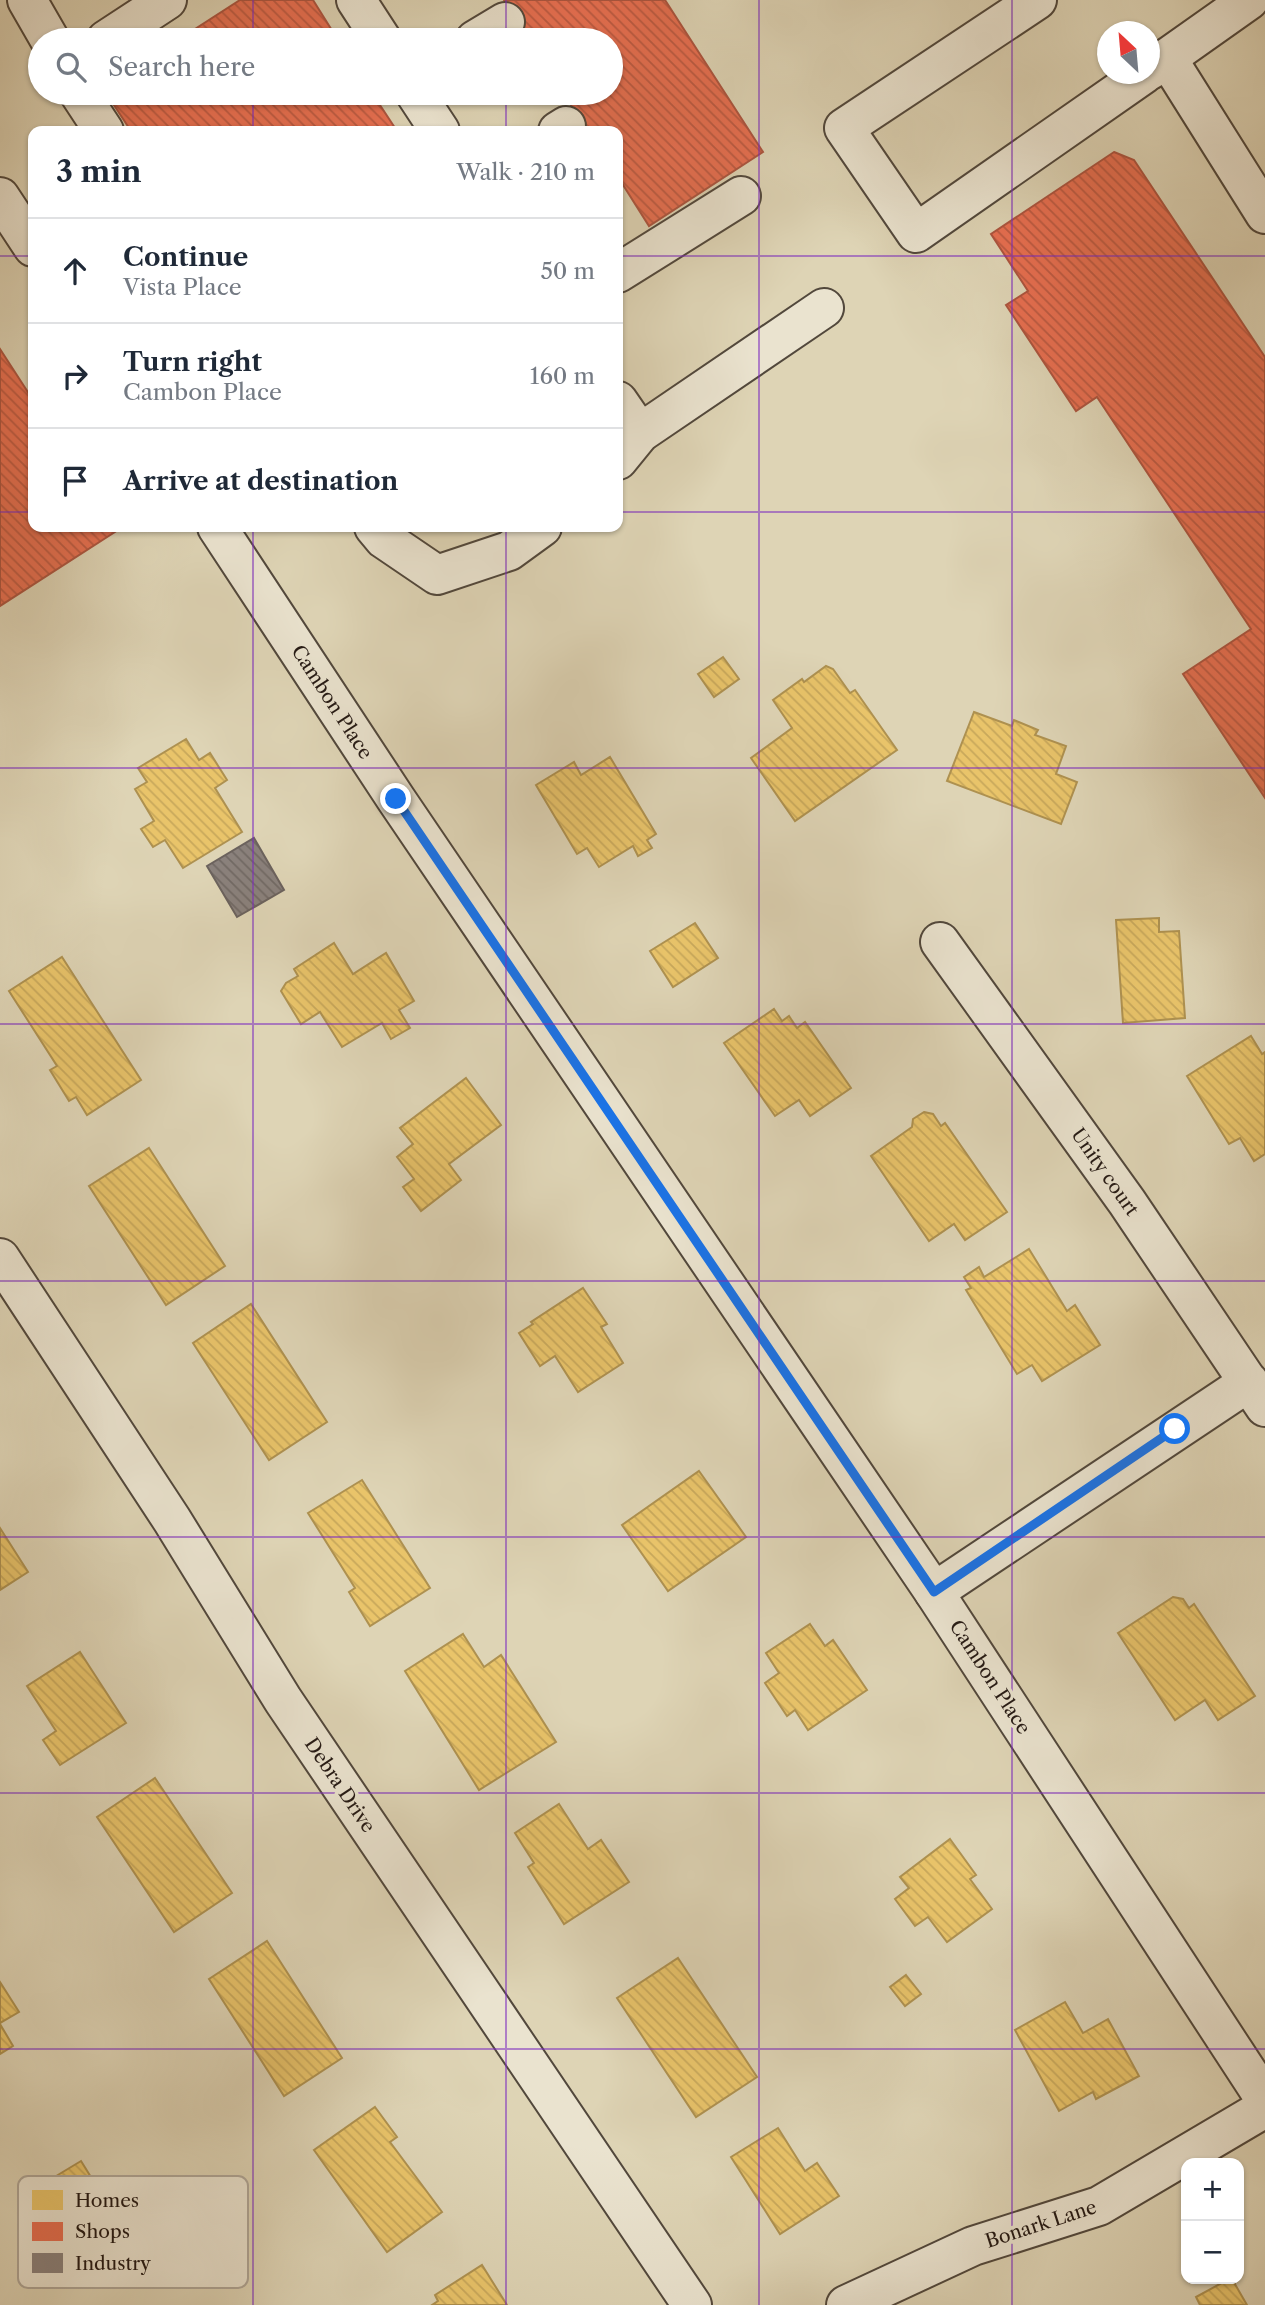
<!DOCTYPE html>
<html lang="en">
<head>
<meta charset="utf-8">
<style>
  body { margin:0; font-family:"Libre Caslon Text",serif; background:#f6f6f7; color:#1f2937 }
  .controls { position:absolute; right:21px; bottom:21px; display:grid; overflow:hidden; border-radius:14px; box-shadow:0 2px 5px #0004 }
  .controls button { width:63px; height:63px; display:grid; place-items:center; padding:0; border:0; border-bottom:2px solid #e0e1e3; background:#fff; color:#1f2937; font:35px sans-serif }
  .compass { position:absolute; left:1097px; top:21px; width:63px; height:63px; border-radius:50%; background:#fff; box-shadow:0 2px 5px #0004; rotate:334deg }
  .stop { position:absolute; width:21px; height:21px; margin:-16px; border:5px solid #1a73e8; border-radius:50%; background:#fff }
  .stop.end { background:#1a73e8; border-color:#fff; box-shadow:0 2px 7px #0008 }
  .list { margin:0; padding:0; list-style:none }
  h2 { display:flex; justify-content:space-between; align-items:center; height:91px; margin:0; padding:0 28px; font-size:30px }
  h2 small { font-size:23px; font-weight:400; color:#747a83 }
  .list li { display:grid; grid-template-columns:46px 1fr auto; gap:21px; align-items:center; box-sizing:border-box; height:105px; padding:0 28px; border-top:2px solid #e0e1e3 }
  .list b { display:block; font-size:26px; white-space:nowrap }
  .list p { margin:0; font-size:23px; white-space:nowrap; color:#747a83 }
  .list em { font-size:23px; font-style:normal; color:#747a83 }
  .icon { flex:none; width:38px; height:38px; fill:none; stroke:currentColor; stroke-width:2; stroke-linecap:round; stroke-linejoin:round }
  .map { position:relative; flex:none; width:1265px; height:2305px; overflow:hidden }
  .search { position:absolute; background:#fff; box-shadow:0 2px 5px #0004; left:28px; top:28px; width:595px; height:77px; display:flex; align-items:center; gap:18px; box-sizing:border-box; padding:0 24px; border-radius:38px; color:#747a83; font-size:26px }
  .panel { position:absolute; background:#fff; box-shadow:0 2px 5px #0004; left:28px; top:126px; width:595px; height:406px; border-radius:14px }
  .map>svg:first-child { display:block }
</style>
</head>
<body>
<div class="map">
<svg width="1265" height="2305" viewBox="0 0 1265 2305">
  <defs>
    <pattern id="homes-back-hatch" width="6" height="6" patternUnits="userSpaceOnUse" patternTransform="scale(1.75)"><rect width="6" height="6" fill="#e9c46a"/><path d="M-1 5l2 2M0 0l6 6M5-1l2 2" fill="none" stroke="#c8a85b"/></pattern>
    <pattern id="shops-back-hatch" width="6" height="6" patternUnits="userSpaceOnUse" patternTransform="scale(1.75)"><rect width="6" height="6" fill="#e76f51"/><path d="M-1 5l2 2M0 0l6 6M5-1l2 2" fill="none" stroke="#bb5a42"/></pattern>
    <pattern id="industry-back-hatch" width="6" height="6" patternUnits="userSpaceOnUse" patternTransform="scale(1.75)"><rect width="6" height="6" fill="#8a817c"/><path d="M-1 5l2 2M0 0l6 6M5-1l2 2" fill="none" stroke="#716964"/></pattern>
  </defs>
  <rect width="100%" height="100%" fill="#ded4b5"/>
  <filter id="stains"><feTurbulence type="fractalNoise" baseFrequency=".00286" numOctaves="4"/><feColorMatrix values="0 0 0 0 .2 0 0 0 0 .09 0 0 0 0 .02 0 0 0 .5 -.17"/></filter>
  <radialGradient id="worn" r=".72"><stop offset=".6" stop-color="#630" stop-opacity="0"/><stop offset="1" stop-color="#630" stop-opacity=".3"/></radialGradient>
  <g fill="url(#homes-back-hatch)" stroke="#ae9150" stroke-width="2">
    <path d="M723 657 739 679 714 697 698 674Z"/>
    <path d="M826 666 833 669 850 693 855 690 897 750 795 821 751 758 792 728 773 700 802 679 804 682Z"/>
    <path d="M974 712 1012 726 1014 720 1038 730 1035 735 1066 746 1056 774 1077 782 1061 824 947 781Z"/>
    <path d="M186 739 199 760 210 753 227 780 215 788 242 832 183 868 165 840 153 847 141 829 154 821 135 789 147 782 138 768Z"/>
    <path d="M610 757 656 834 647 840 652 848 638 856 633 846 599 867 587 848 577 854 536 785 574 762 581 775Z"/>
    <path d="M1159 918V932L1179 931 1185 1018 1123 1023 1116 920Z"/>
    <path d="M695 923 718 958 673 987 650 951Z"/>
    <path d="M334 943 353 974 386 953 414 1001 399 1010 410 1028 391 1039 382 1023 342 1047 320 1012 301 1024 281 991 286 983 298 976 294 969Z"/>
    <path d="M62 957 141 1080 87 1115 76 1097 69 1101 50 1070 57 1066 9 991Z"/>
    <path d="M774 1009 782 1021 789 1016 797 1028 805 1022 851 1088 810 1116 799 1100 775 1116 724 1043Z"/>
    <path d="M1251 1036 1262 1054 1265 1052V1154L1254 1161 1240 1138 1229 1144 1187 1076Z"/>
    <path d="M466 1078 501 1125 449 1164 461 1180 421 1211 403 1187 414 1179 397 1157 413 1144 400 1128Z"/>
    <path d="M924 1112 933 1114 941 1126 945 1123 1007 1212 965 1240 954 1224 929 1241 871 1156 912 1127 913 1119Z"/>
    <path d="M149 1148 225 1266 166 1305 89 1186Z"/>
    <path d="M1029 1249 1067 1311 1075 1305 1100 1345 1042 1381 1032 1365 1017 1374 966 1290 971 1288 964 1277 979 1267 984 1277Z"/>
    <path d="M583 1288 607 1324 601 1327 623 1363 578 1392 555 1356 540 1366 519 1333 533 1324 531 1322Z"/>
    <path d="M251 1304 327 1422 269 1460 193 1343Z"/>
    <path d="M699 1471 746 1537 668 1591 622 1525Z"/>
    <path d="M362 1480 430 1588 370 1626 349 1592 355 1588 308 1513Z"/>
    <path d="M0 1528 28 1572 0 1590Z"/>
    <path d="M1173 1597 1183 1599 1189 1608 1194 1604 1255 1696 1218 1720 1205 1700 1175 1720 1118 1633Z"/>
    <path d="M810 1624 825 1646 833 1640 867 1690 808 1730 795 1710 787 1716 765 1683 779 1673 766 1653Z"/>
    <path d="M463 1634 484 1667 501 1655 556 1742 479 1790 405 1671Z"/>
    <path d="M80 1652 126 1723 60 1765 43 1740 56 1731 27 1686Z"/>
    <path d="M155 1778 232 1893 174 1932 97 1817Z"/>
    <path d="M559 1804 588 1849 601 1840 629 1882 564 1924 528 1867 534 1863 515 1833Z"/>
    <path d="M950 1839 976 1875 970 1879 992 1909 947 1942 928 1917 915 1926 895 1899 909 1888 900 1877Z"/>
    <path d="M267 1941 342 2058 284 2096 209 1979Z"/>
    <path d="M678 1958 757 2077 696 2117 617 1998Z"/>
    <path d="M906 1975 921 1994 905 2006 890 1987Z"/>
    <path d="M0 1982 19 2012 0 2023Z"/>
    <path d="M1065 2002 1083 2033 1108 2019 1139 2076 1096 2099 1093 2092 1059 2111 1015 2030Z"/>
    <path d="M0 2024 13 2046 0 2054Z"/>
    <path d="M375 2107 397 2137 390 2142 442 2212 387 2252 314 2150Z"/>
    <path d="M778 2128 805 2171 817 2163 839 2196 780 2234 731 2157Z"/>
    <path d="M81 2161 99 2190 105 2186 144 2249 85 2285 28 2193Z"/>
    <path d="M482 2265 507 2305H432L438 2301 435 2295Z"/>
    <path d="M1229 2279H1232L1247 2305H1200L1196 2297Z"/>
  </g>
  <g fill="url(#shops-back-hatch)" stroke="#ac553f" stroke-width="2">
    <path d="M240 0H313L338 40H178Z"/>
    <path d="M504 0H665L763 152 649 226 618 177V131H588L563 93H611V40H530Z"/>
    <path d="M106 93H372L397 131H131Z"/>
    <path d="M1114 152 1134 160 1265 357V798L1183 674 1251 629 1097 397 1076 411 1006 305 1028 291 991 234Z"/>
    <path d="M0 349 33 400V527H116L118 530 0 606Z"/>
  </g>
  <path fill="url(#industry-back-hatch)" stroke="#6b625d" stroke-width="2" d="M254 838 284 890 237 917 207 866Z"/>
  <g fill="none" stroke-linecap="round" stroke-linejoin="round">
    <defs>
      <g id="minor">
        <path d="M27 0 50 40"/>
        <path d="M356 0 382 40"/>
        <path d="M1037 0 844 128 916 233 1144 74"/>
        <path d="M106 40 167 0"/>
        <path d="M475 40 505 22"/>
        <path d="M1167 58 1265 214"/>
        <path d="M1150 70 1249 0"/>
        <path d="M79 93 104 131"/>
        <path d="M415 93 440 131"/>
        <path d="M558 131 566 126"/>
        <path d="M0 197 33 247"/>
        <path d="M618 273 741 196"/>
        <path d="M618 401 640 433"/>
        <path d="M618 460 640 433 824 308"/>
        <path d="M217 527 396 799 934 1592 1265 2099"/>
        <path d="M374 527 384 539 437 575 509 551 542 527"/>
        <path d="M940 942 1127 1202 1265 1407"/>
        <path d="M0 1258 172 1520 283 1700 692 2305"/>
        <path d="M934 1592 1249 1382"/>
        <path d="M846 2305 973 2246 1099 2206 1265 2108"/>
      </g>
    </defs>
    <use href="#minor" stroke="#52483c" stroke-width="42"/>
    <use href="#minor" stroke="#eae3cf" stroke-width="38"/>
  </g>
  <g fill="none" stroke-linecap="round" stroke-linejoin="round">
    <path stroke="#1a73e8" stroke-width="9" d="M396 799 934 1592 1175 1429"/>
  </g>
  <path fill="none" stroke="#7b2cbf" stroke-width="2" stroke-opacity="0.55" d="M253 0V40M506 0V40M759 0V2305M1012 0V2305M253 93V131M506 93V131M0 256H33M618 256H1265M0 512H33M618 512H1265M253 527V2305M506 527V2305M0 768H1265M0 1024H1265M0 1281H1265M0 1537H1265M0 1793H1265M0 2049H1265"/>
  <g text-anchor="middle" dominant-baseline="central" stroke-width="7" stroke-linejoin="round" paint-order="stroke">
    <g font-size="19" fill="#241914" stroke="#eae3cf">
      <text transform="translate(332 702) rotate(57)">Cambon Place</text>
      <text transform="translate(1105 1172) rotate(55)">Unity court</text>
      <text transform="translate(990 1677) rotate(57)">Cambon Place</text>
      <text transform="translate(340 1785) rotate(56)">Debra Drive</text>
      <text transform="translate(1041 2224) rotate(-18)">Bonark Lane</text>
    </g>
  </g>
  <rect x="18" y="2176" width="230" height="112" rx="10" fill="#eae3cf" stroke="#afa697" stroke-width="2"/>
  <rect x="32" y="2190" width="31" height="20" fill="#e9c46a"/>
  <rect x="32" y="2222" width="31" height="19" fill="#e76f51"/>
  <rect x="32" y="2253" width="31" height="20" fill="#8a817c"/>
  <g font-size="19" fill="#241914">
    <text x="75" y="2207">Homes</text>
    <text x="75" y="2238">Shops</text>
    <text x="75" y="2270">Industry</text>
  </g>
  <rect width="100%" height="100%" filter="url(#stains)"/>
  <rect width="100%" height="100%" fill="url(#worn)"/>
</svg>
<div class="controls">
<button>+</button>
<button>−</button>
</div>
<svg class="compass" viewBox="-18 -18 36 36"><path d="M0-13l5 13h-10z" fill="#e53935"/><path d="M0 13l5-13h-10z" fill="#747a83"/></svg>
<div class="stop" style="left:1175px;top:1429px"></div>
<div class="stop end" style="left:396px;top:799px"></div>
<div class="search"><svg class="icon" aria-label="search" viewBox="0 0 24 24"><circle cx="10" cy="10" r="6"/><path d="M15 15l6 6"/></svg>Search here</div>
<section class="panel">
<h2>3 min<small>Walk · 210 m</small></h2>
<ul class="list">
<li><svg class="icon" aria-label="ahead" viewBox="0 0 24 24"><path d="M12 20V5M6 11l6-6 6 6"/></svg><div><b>Continue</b><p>Vista Place</p></div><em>50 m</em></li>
<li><svg class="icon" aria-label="right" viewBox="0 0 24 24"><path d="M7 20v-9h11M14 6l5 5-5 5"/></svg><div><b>Turn right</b><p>Cambon Place</p></div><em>160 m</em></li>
<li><svg class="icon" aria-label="arrive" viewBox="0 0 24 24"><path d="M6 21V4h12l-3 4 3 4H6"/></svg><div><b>Arrive at destination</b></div></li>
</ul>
</section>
</div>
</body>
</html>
